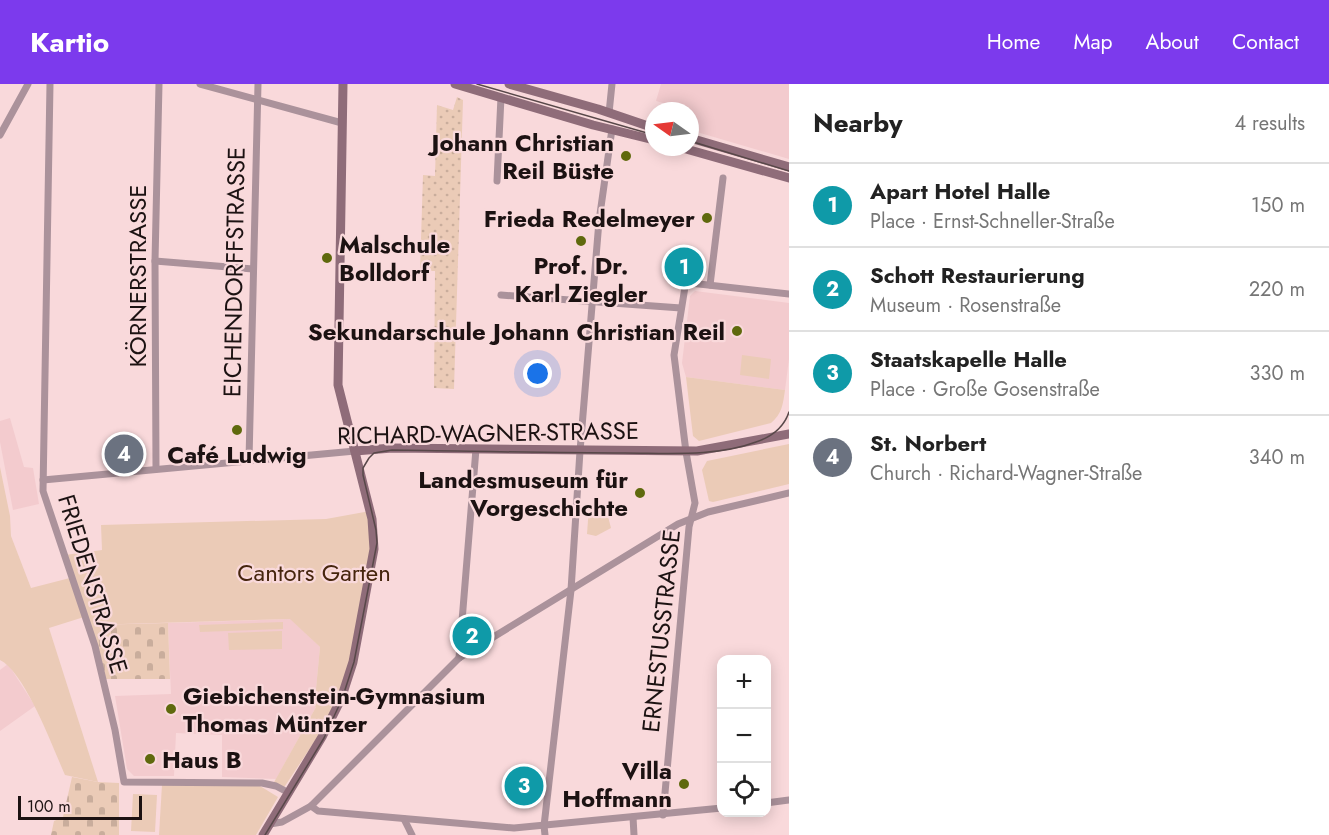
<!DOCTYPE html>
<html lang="en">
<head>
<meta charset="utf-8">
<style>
  body { margin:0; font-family:Jost,sans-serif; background:#f2f2f2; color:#222 }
  .controls { position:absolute; right:18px; bottom:18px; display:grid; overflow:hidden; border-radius:12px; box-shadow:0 3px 15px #0003 }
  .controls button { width:54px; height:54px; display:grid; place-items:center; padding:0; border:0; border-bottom:2px solid #e0e0e0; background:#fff; color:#222; font:30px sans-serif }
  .compass { position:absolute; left:645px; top:18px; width:54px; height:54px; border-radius:50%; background:#fff; box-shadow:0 3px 15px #0003; rotate:284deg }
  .scale { position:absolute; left:18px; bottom:15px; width:124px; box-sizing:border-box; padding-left:6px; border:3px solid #1c1212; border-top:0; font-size:16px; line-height:21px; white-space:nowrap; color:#1c1212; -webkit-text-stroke:4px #f9d9db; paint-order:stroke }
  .you { position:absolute; left:538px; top:290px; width:21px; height:21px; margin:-15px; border:4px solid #fff; border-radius:50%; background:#1a73e8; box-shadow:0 0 0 9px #1a73e833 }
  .badge { display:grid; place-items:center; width:39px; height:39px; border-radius:50%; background:#7c3aed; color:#fff; font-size:20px; font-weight:700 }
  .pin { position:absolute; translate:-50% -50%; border:3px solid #fff; box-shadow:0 2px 6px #0006 }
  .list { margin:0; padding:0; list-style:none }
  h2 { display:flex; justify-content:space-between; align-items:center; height:78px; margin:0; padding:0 24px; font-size:26px }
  h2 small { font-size:20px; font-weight:400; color:#767676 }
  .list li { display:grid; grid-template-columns:39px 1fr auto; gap:18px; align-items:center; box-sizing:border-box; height:84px; padding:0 24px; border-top:2px solid #e0e0e0 }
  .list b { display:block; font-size:22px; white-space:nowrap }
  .list p { margin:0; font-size:20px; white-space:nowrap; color:#767676 }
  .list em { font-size:20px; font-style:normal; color:#767676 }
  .icon { flex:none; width:33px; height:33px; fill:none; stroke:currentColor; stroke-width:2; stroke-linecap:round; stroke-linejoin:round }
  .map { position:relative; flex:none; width:789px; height:751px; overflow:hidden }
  header { display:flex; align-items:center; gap:36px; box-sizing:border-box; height:84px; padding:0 30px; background:#7c3aed; color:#fff }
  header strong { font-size:28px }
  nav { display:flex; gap:33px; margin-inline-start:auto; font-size:21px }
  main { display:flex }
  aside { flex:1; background:#fff }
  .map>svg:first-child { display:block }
</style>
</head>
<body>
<header>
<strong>Kartio</strong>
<nav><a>Home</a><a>Map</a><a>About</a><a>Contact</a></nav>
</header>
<main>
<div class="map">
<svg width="789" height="751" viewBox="0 0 789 751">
  <defs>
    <pattern id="cemetery-stones" width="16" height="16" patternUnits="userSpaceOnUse" patternTransform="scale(1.5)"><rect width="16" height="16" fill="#ebcbb7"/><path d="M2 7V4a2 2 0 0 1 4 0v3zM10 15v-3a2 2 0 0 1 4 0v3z" fill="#c9ad9c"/></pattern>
    <pattern id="garden-dots" width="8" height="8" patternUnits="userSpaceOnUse" patternTransform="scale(1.5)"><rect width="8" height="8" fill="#ebcbb7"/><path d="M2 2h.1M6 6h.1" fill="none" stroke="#c9ad9c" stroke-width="1.8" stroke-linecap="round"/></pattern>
  </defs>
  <rect width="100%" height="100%" fill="#f9d9db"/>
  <g fill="#f3cbce">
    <path d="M661 0H789V75L690 46V27H669L670 21 656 17Z"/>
    <path d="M695 207 789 219V275L785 306 686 293 682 279 690 212Z"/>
    <path d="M10 334 24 383 33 384 39 420 13 426 0 358V337Z"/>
    <path d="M291 535 320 563 316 605 311 620 316 623 276 695 222 693V651L176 649 174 692H134L127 685 115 612 171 610 168 539Z"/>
    <path d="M8 580 35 622 0 647V586Z"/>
  </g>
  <g fill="#ebcbb7">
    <path d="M742 271 771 275 769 295 740 291Z"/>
    <path d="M686 293 785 306C783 320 782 330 771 339L699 357 693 352Z"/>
    <path d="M789 360V400L713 418 709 417 702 386 707 377Z"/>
    <path d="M0 383 10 432 11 452 31 504 70 494 84 533 49 544 98 698 65 691C53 664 25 588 0 576Z"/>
    <path d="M605 421 611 444 596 452 587 450 589 423Z"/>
    <path d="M370 427 372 458 351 577 330 634 283 705 273 700 316 623 311 620 316 605 320 563 290 535 89 541 65 471 102 466 101 441 326 435Z"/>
    <path d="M283 538V545L200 548 199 541Z"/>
    <path d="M282 547V565L229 566 228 549Z"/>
    <path d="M162 701 260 702 278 713 256 751H159Z"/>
    <path d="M133 710 157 711 155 748 131 747Z"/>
  </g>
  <g fill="url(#cemetery-stones)">
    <path d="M168 539 170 595H105L90 541Z"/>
    <path d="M72 693 98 698 119 699V751H51L54 737 63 733Z"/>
  </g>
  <path fill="url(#garden-dots)" d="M457 13 463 16 454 305 434 304 435 187H420L423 91 435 92 437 21 453 26Z"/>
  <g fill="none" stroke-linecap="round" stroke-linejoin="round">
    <g stroke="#ab929b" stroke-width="7">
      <path d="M50 0 43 407 95 562 115 646 124 698 262 699 276 702 289 709"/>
      <path d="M200 0 342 39"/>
      <path d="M609 29 612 0"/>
      <path d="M0 51 28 0"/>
      <path d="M497 97 501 13"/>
      <path d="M155 177 253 185"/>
      <path d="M710 201 723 94"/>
      <path d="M501 211 681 224"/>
      <path d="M249 376 258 0"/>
      <path d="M156 385 155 177 159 0"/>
      <path d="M43 396 355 367"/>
      <path d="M459 574 476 365"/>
      <path d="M766 719 789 716"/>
      <path d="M311 722 318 727 514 744 722 724"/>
      <path d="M663 731 689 443 695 419 686 368 674 271 685 203 690 199 789 210"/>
      <path d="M633 733 634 751"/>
      <path d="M404 735 412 751"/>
      <path d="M270 740 282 738 311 722 459 574 678 440 708 428 789 409"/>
      <path d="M545 751 544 742 571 506 580 367 599 137 612 45"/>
    </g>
    <g stroke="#8f6c79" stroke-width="9">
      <path d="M455 0 593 41 654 56"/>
      <path d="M509 0 598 25 654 44"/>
      <path d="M690 54 789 83"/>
      <path d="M679 63 789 94"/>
      <path d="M355 367 392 364 697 367 789 350"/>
      <path d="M263 751 322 653 341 615 353 578 374 465 372 435 338 301 343 0"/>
    </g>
    <g stroke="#584849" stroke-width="1.5">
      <path d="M477 0 654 51"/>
      <path d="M690 57 789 87"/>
      <path d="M265 751 324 654 342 615 354 578 377 459 376 446 363 391V384L369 374 374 369 392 366C470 367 547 369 625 369 668 369 716 373 756 358 771 353 784 343 789 328"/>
    </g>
  </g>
  <g fill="#5f690d" stroke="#f9d9db" stroke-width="2">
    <circle cx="626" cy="72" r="6"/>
    <circle cx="707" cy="134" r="6"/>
    <circle cx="581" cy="157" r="6"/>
    <circle cx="327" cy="174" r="6"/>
    <circle cx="737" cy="247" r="6"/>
    <circle cx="237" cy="346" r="6"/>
    <circle cx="640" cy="409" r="6"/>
    <circle cx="171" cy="625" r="6"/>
    <circle cx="150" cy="675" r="6"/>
    <circle cx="684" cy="700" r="6"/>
  </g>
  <g text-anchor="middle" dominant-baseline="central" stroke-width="4.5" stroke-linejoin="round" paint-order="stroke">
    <g font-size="24" font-weight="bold" fill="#1c1212" stroke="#f9d9db" text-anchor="end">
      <text x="614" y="58">Johann Christian<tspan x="614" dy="28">Reil Büste</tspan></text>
      <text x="695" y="134">Frieda Redelmeyer</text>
      <text x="339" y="160" text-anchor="start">Malschule<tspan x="339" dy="28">Bolldorf</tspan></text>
      <text x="581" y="181" text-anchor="middle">Prof. Dr.<tspan x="581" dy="28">Karl Ziegler</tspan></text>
      <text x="725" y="247">Sekundarschule Johann Christian Reil</text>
      <text x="237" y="370" text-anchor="middle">Café Ludwig</text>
      <text x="628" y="395">Landesmuseum für<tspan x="628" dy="28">Vorgeschichte</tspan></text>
      <text x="183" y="611" text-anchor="start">Giebichenstein-Gymnasium<tspan x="183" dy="28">Thomas Müntzer</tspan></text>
      <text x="162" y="675" text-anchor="start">Haus B</text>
      <text x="672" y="686">Villa<tspan x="672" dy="28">Hoffmann</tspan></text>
    </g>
    <g font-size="24" fill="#1c1212" stroke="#f9d9db">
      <text transform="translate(234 188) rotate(-89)">EICHENDORFFSTRASSE</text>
      <text transform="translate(137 192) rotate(-90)">KÖRNERSTRASSE</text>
      <text transform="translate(488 349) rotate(-1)">RICHARD-WAGNER-STRASSE</text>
      <text transform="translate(93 500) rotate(73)">FRIEDENSTRASSE</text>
      <text transform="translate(661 547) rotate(-84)">ERNESTUSSTRASSE</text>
    </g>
    <g font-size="24" fill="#45250d" stroke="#f9d9db">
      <text x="314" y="488">Cantors Garten</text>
    </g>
  </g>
</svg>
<div class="controls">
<button>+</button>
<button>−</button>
<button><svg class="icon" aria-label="locate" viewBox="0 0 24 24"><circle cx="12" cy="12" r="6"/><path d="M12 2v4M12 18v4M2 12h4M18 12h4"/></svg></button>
</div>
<svg class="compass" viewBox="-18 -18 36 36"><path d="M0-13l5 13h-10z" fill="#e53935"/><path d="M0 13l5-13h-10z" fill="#767676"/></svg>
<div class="scale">100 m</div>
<div class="you"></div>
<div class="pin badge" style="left:684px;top:183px;background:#0f9aa8">1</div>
<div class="pin badge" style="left:472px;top:552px;background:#0f9aa8">2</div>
<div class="pin badge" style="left:524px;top:702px;background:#0f9aa8">3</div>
<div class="pin badge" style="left:124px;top:370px;background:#6b7280">4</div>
</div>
<aside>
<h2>Nearby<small>4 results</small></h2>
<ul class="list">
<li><span class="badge" style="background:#0f9aa8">1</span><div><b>Apart Hotel Halle</b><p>Place · Ernst-Schneller-Straße</p></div><em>150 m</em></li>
<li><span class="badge" style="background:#0f9aa8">2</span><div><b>Schott Restaurierung</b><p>Museum · Rosenstraße</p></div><em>220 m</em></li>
<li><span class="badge" style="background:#0f9aa8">3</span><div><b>Staatskapelle Halle</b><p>Place · Große Gosenstraße</p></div><em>330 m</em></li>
<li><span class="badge" style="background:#6b7280">4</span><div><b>St. Norbert</b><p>Church · Richard-Wagner-Straße</p></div><em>340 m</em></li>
</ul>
</aside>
</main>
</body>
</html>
